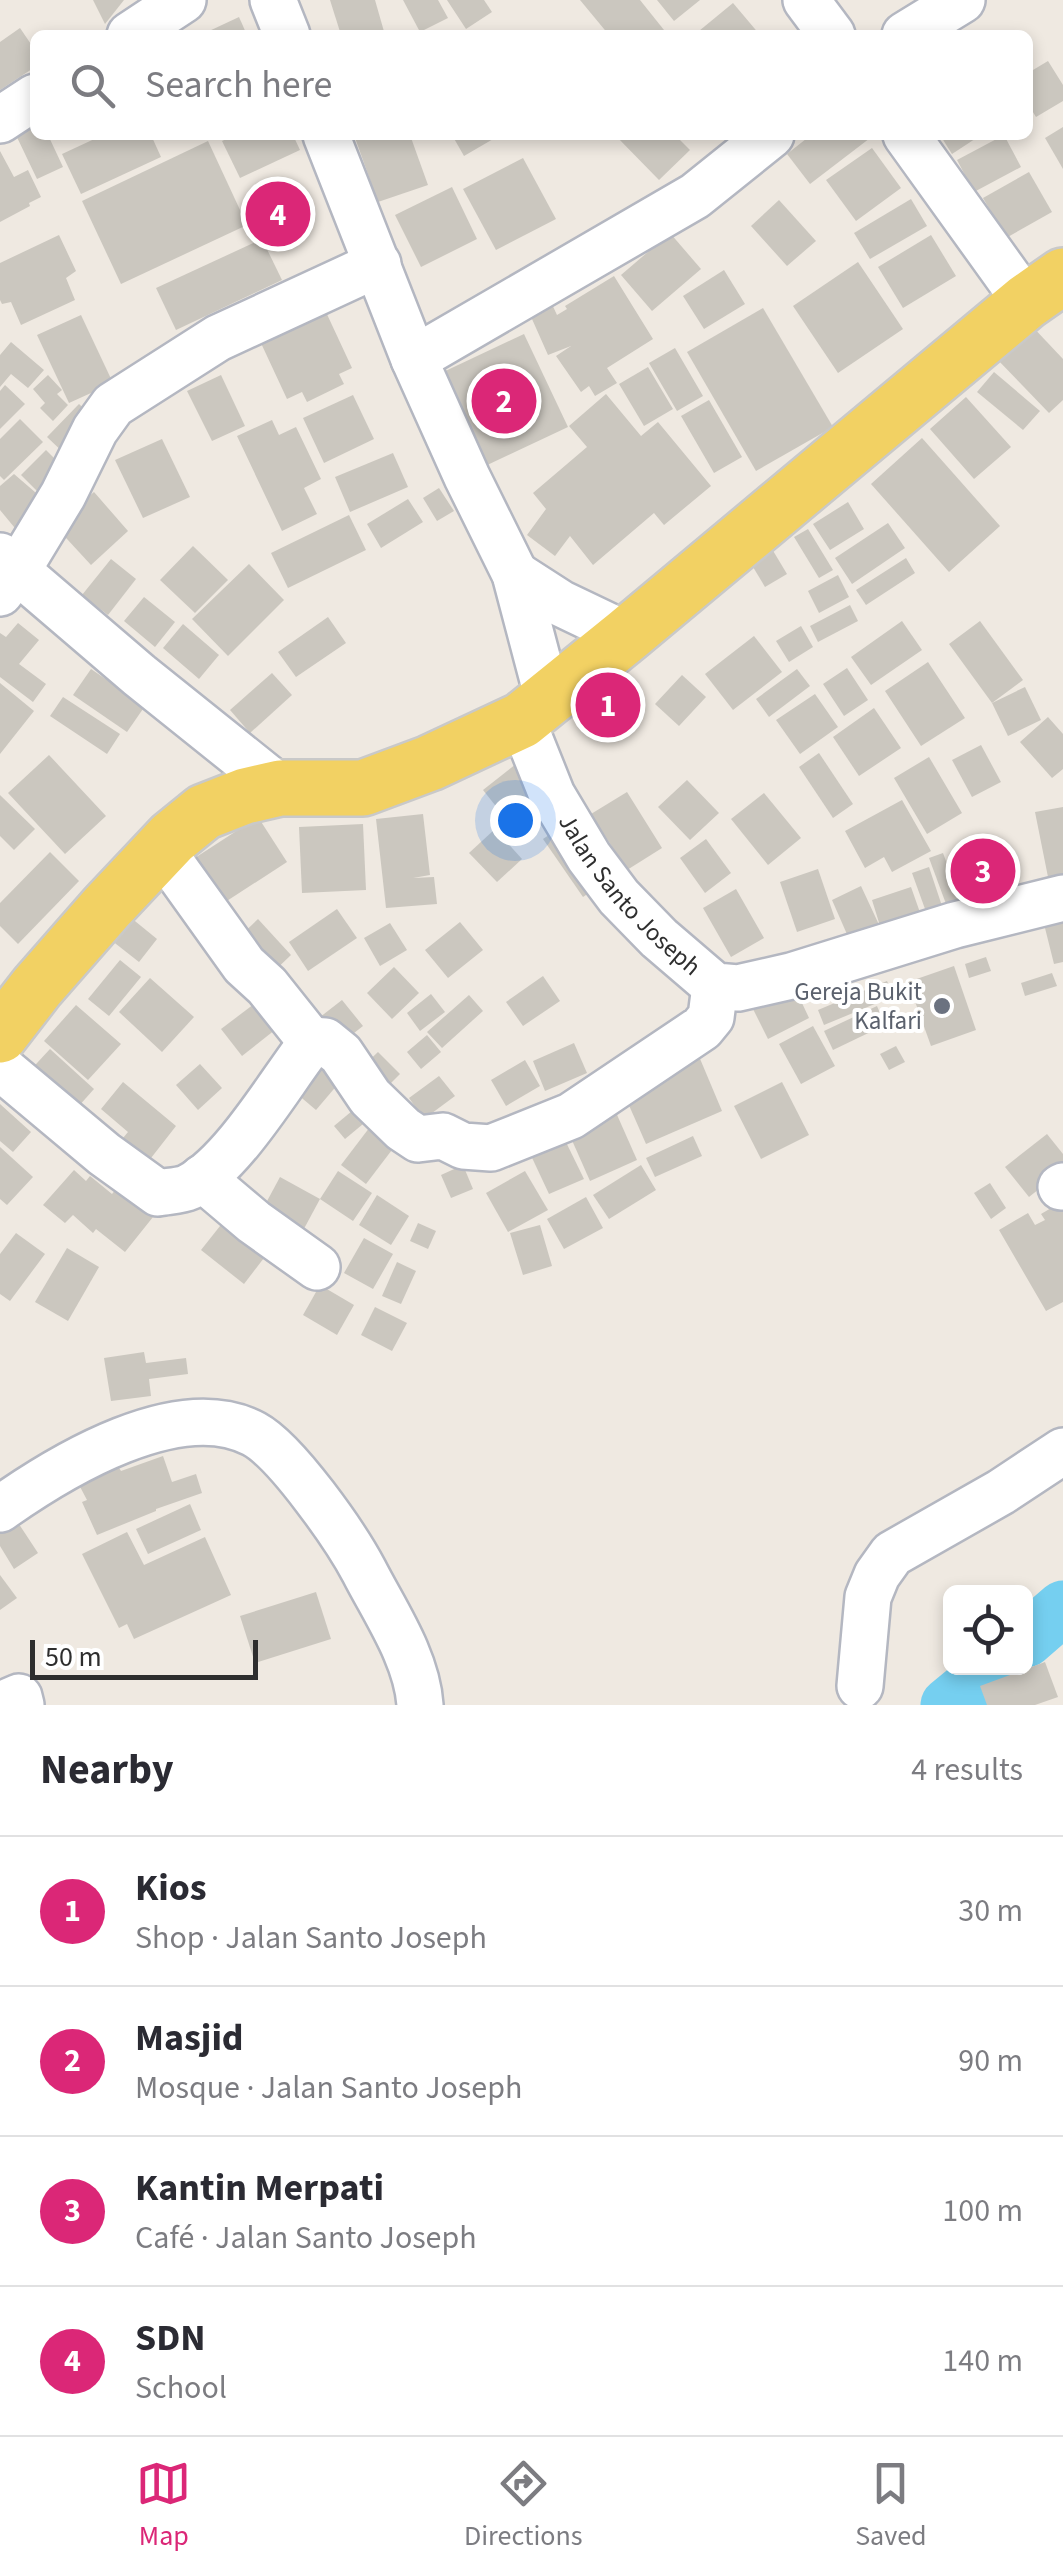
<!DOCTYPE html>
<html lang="en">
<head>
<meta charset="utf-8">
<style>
  body { margin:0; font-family:"Source Sans 3",sans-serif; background:#f7f7f7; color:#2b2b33 }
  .controls { position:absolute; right:30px; bottom:30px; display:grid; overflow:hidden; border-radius:15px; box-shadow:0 5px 15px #0003 }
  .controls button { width:90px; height:90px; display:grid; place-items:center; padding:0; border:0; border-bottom:2px solid #e1e1e2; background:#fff; color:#2b2b33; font:50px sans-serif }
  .scale { position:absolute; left:30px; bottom:25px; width:228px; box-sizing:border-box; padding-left:10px; border:5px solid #2e2e2e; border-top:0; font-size:28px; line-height:35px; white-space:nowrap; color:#2e2e2e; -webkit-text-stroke:8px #fff; paint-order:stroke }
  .you { position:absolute; left:515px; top:820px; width:35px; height:35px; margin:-25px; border:8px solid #fff; border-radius:50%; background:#1a73e8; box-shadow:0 0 0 15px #1a73e833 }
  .badge { display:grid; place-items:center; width:65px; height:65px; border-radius:50%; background:#db2777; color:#fff; font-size:32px; font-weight:700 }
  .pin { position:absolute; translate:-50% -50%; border:5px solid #fff; box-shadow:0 2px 10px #0006 }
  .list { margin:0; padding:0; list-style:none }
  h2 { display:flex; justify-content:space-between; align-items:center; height:130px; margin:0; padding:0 40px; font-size:42px }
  h2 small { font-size:32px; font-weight:400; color:#7c7c81 }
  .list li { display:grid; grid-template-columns:65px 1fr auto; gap:30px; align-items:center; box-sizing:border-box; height:150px; padding:0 40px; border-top:2px solid #e1e1e2 }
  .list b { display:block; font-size:38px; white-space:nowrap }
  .list p { margin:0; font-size:32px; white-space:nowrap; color:#7c7c81 }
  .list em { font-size:32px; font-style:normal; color:#7c7c81 }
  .icon { flex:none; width:55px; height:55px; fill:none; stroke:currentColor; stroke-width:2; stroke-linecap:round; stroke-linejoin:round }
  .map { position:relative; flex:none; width:1063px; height:1705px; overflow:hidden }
  .search { position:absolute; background:#fff; box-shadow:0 5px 15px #0003; left:30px; right:30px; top:30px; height:110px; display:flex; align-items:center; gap:25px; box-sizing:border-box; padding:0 35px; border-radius:15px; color:#7c7c81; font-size:38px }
  .sheet { height:730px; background:#fff }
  nav { display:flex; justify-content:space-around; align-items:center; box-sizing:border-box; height:140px; border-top:2px solid #e1e1e2; background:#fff; font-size:28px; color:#7c7c81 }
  nav a { display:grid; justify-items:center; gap:5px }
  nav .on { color:#db2777 }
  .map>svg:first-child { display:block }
</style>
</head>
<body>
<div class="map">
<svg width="1063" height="1705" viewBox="0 0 1063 1705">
  <rect width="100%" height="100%" fill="#efe9e1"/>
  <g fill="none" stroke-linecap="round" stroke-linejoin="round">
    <g stroke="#75cff0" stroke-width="55">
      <path d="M1026 1640 1063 1608"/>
      <path d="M948 1705 993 1668"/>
    </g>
  </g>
  <g fill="#cbc7bf">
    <path d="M93 0H124L105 24Z"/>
    <path d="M330 0H375L385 35H341Z"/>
    <path d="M403 0H438L448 18 420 32Z"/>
    <path d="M447 0H484L492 12 466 29Z"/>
    <path d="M580 0H640L668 35H609Z"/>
    <path d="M657 0H700L674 21Z"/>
    <path d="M733 3 760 35H702L699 31Z"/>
    <path d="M239 17 247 35H208L207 32Z"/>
    <path d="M20 28 35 50V67L0 90V42Z"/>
    <path d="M1048 61 1063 85V101L1036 117 1028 104V73Z"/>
    <path d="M35 122V135H48L63 167 37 179 14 131Z"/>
    <path d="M1063 127V169L1045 138Z"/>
    <path d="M103 135H151L161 157 81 194 62 154Z"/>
    <path d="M235 135H293L300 150 240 178 222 141Z"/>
    <path d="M354 135H410L428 185 378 202Z"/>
    <path d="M452 135H500L464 156Z"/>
    <path d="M615 135H675L690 150 659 180Z"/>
    <path d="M811 135H874L810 184 787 154Z"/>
    <path d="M940 135H981L952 154Z"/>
    <path d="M1004 135 1021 167 974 192 957 160Z"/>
    <path d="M208 141 247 225 121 284 82 201Z"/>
    <path d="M872 148 901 188 856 221 826 180Z"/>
    <path d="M0 151 14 177 28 170 41 197 29 203 30 206 0 222Z"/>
    <path d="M523 158 556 219 496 250 463 189Z"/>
    <path d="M1029 172 1052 212 1006 238 983 198Z"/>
    <path d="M285 184 306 227 271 243 251 200Z"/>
    <path d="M452 187 477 239 421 267 395 215Z"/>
    <path d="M911 199 927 226 870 259 854 233Z"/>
    <path d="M779 200 816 241 787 266 751 226Z"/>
    <path d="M670 233 701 269 652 311 621 275Z"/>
    <path d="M59 235 76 271 66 278 75 300 21 325 11 302 2 304 0 300V263Z"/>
    <path d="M931 235 956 276 903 308 878 267Z"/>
    <path d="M262 239 282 280 176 330 156 288Z"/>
    <path d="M858 262 903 329 838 373 793 306Z"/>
    <path d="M724 270 745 304 704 329 683 296Z"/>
    <path d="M614 276 653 339 607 368 617 383 595 396 589 386 581 392 556 356 571 346 548 355 528 310 550 300 557 315 567 309 565 306Z"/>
    <path d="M763 308 833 427 756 471 687 352Z"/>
    <path d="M325 310 352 368 339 374 344 384 307 402 302 392 287 399 260 341Z"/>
    <path d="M81 315 113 383 69 403 37 335Z"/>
    <path d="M1030 324 1063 359V400L1049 413 995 357Z"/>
    <path d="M524 334 568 427 483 467 439 374Z"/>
    <path d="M11 342 44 370 28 388 11 374 0 387V355Z"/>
    <path d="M675 348 703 396 677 411 649 363Z"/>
    <path d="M648 367 673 409 644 426 619 384Z"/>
    <path d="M994 372 1040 411 1023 430 977 392Z"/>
    <path d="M48 375 62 390 57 394 68 405 53 421 40 408 45 403 33 389Z"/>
    <path d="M221 375 245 426 212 441 187 391Z"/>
    <path d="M5 385 25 404 0 429V391Z"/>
    <path d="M606 394 641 436 658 422 711 486 664 525 654 513 593 565 570 536 555 556 527 535 546 509 533 493 587 447 569 426Z"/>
    <path d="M353 395 374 439 324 463 303 418Z"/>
    <path d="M966 397 1011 447 974 479 930 429Z"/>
    <path d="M709 400 742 457 714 473 681 416Z"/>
    <path d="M79 404 98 422 66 455 47 437Z"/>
    <path d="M20 419 43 442 4 480 0 476V439Z"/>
    <path d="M272 420 279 435 296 427 321 479 304 488 317 514 282 531 237 436Z"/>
    <path d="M922 438 1000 526 949 572 871 484Z"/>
    <path d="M162 439 190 497 143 518 115 460Z"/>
    <path d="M46 450 71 475 46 500 21 475Z"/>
    <path d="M393 453 408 487 350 512 335 477Z"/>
    <path d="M14 474 50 505 24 539 0 510V486Z"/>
    <path d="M439 488 454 511 437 521 423 498Z"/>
    <path d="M94 492 128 531 91 565 55 526Z"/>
    <path d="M408 499 423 522 381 548 367 524Z"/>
    <path d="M848 502 864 529 830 550 813 524Z"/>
    <path d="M349 515 366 550 288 588 271 553Z"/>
    <path d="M888 523 905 548 852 584 835 558Z"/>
    <path d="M808 529 833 570 819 578 794 537Z"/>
    <path d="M193 546 228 580 195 613 160 580Z"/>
    <path d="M772 549 787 574 765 587 750 562Z"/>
    <path d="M906 558 915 573 866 605 856 590Z"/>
    <path d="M111 559 136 579 108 615 82 595Z"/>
    <path d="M249 564 284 600 228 656 192 619Z"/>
    <path d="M838 575 849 597 819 613 808 591Z"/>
    <path d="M144 597 175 622 155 647 124 621Z"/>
    <path d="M850 605 858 621 818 642 810 626Z"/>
    <path d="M328 617 346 643 296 677 278 652Z"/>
    <path d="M902 621 922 650 871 685 851 657Z"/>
    <path d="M980 621 1023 680 992 703 949 644Z"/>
    <path d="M18 623 39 640 19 664 46 684 33 702 0 677V633L6 637Z"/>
    <path d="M183 624 219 655 199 679 163 648Z"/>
    <path d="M801 626 813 647 789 662 776 641Z"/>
    <path d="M754 636 782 672 733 710 705 674Z"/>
    <path d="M928 662 965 718 921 746 885 691Z"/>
    <path d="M847 668 868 700 844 716 823 684Z"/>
    <path d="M91 669 145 706 127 732 73 695Z"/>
    <path d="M797 669 810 686 769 717 756 699Z"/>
    <path d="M604 671 640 712 611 738 575 698Z"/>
    <path d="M272 673 292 695 250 733 230 710Z"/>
    <path d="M682 675 706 697 679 726 655 704Z"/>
    <path d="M0 683 34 711 0 754Z"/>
    <path d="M1025 687 1041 720 1008 736 992 703Z"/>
    <path d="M815 694 838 727 800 754 776 720Z"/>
    <path d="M63 697 120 734 107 754 50 716Z"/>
    <path d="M874 708 901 748 859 776 833 737Z"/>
    <path d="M1048 717 1063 734V769L1052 778 1020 742Z"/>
    <path d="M981 745 1001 782 972 797 952 760Z"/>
    <path d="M819 753 853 804 833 818 799 767Z"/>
    <path d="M49 755 106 816 65 854 8 793Z"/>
    <path d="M929 757 962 813 927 834 894 778Z"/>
    <path d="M516 764 547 803 514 829 483 790Z"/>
    <path d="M687 780 719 813 690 840 658 807Z"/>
    <path d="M627 792 662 848 627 870 591 814Z"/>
    <path d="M764 793 801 838 768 865 731 819Z"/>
    <path d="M0 795 35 829 14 850 0 836Z"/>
    <path d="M902 800 931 851 892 872 884 857 865 868 845 831Z"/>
    <path d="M1063 807V884L1050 887 1035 812Z"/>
    <path d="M423 814 430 875 413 878 434 877 437 904 386 908 376 819Z"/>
    <path d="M258 817 287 862 213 910 184 865Z"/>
    <path d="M363 824 366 890 302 893 299 827Z"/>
    <path d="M559 828 599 886 583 897 543 839Z"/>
    <path d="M495 829 522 859 497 882 469 853Z"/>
    <path d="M706 839 731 873 705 893 680 858Z"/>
    <path d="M996 848 1007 886 969 895 960 857Z"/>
    <path d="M50 852 79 881 18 944 0 926V903Z"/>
    <path d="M943 853 963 907 949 912 929 858Z"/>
    <path d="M929 867 945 915 929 920 912 873Z"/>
    <path d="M818 869 835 919 797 932 780 882Z"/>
    <path d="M861 886 881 929 872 900 911 887 923 921 853 948 832 900Z"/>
    <path d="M736 889 764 938 731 957 703 908Z"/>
    <path d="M337 909 357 938 308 971 289 942Z"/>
    <path d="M130 917 157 939 139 962 111 940Z"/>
    <path d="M258 919 291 955 268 977 234 942Z"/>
    <path d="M1063 920V962L1054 964 1044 924Z"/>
    <path d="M460 922 483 950 448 978 425 950Z"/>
    <path d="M390 923 407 950 380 966 364 938Z"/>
    <path d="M986 957 991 971 969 978 965 964Z"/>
    <path d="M120 960 141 977 109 1016 88 999Z"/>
    <path d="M954 966 976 1030 931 1046 908 982Z"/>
    <path d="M394 967 419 993 392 1019 367 993Z"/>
    <path d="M1052 973 1057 986 1025 996 1021 983Z"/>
    <path d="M543 976 560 1001 523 1026 506 1002Z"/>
    <path d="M150 978 194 1017 162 1052 119 1012Z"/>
    <path d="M887 981 894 996 824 1025 818 1010Z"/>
    <path d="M794 986 809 1018 768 1039 752 1007Z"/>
    <path d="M270 992 290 1018 242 1056 221 1029Z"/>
    <path d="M431 994 445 1012 420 1031 407 1013Z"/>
    <path d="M469 995 483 1011 442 1048 427 1032Z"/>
    <path d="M342 1000 363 1026 336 1047 315 1021Z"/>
    <path d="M76 1005 121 1044 88 1080 44 1041Z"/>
    <path d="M877 1006 885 1025 833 1050 824 1031Z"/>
    <path d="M813 1026 835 1066 801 1084 779 1044Z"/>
    <path d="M427 1035 441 1052 421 1069 407 1052Z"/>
    <path d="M574 1043 587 1073 545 1091 533 1061Z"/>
    <path d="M896 1046 905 1062 889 1070 880 1054Z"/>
    <path d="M325 1048 350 1070 316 1110 290 1088Z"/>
    <path d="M50 1049 94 1089 69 1117 25 1076Z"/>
    <path d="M378 1052 400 1074 383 1091 361 1068Z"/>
    <path d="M698 1054 722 1111 646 1144 621 1087Z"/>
    <path d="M525 1060 540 1086 506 1106 491 1080Z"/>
    <path d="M200 1064 222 1088 198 1110 176 1085Z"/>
    <path d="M439 1076 455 1096 424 1119 409 1098Z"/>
    <path d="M123 1082 176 1126 144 1167 118 1144 128 1132 101 1109Z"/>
    <path d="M782 1082 809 1135 761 1159 734 1106Z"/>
    <path d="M364 1101 375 1114 345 1139 334 1126Z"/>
    <path d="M0 1104 31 1132 13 1152 0 1141Z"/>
    <path d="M614 1108 637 1160 590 1181 567 1129Z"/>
    <path d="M376 1119 401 1138 366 1184 341 1165Z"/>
    <path d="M561 1132 584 1179 549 1194 527 1147Z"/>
    <path d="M1047 1134 1063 1154V1170L1029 1197 1005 1167Z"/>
    <path d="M693 1136 702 1156 655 1177 646 1158Z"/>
    <path d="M0 1147 33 1177 7 1205 0 1199Z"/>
    <path d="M463 1165 473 1189 451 1198 441 1175Z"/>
    <path d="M641 1165 656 1190 609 1219 593 1195Z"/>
    <path d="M74 1170 86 1181 90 1176 112 1194 117 1188 153 1217 125 1252 96 1229 93 1233 73 1215 65 1223 43 1205Z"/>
    <path d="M338 1171 372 1193 353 1221 320 1199Z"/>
    <path d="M525 1171 548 1210 508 1232 486 1193Z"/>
    <path d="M280 1177 320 1199 299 1238 259 1216Z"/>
    <path d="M990 1183 1006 1208 991 1219 974 1193Z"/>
    <path d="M377 1195 409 1216 391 1245 359 1225Z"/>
    <path d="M586 1197 603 1228 564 1249 547 1219Z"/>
    <path d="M1063 1201V1302L1046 1311 999 1230 1028 1213 1035 1225 1045 1220 1041 1214Z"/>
    <path d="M224 1221 267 1254 244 1284 201 1250Z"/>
    <path d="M418 1223 436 1231 428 1249 410 1241Z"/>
    <path d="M540 1225 552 1266 523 1275 510 1233Z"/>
    <path d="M16 1233 45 1254 10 1301 0 1294V1254Z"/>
    <path d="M364 1238 393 1254 373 1289 344 1273Z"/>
    <path d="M67 1248 99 1267 68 1321 35 1302Z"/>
    <path d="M397 1262 416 1271 401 1304 382 1296Z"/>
    <path d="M320 1285 354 1305 337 1335 303 1315Z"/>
    <path d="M375 1307 407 1323 392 1351 361 1335Z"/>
    <path d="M144 1352 146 1363 186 1358 188 1374 149 1379 151 1396 111 1401 104 1358Z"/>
    <path d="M163 1456 172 1482 196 1474 202 1493 156 1509V1511L97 1535 82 1502 87 1500 77 1481 116 1463 121 1471Z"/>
    <path d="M190 1504 201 1530 148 1554 136 1529Z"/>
    <path d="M9 1509 38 1553 14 1569 0 1546V1515Z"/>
    <path d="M127 1532 144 1565 205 1537 231 1595 134 1639 127 1624 119 1628 82 1554Z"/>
    <path d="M0 1575 17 1598 0 1610Z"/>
    <path d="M316 1592 331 1639 255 1663 240 1616Z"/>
    <path d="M1045 1662 1058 1697 1035 1705H987L980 1686Z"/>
  </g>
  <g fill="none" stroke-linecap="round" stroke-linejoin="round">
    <defs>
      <g id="minor">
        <path d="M273 0 287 35"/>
        <path d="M806 0 832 35"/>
        <path d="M130 35 183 0"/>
        <path d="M905 35 962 0"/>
        <path d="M0 120 35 97"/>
        <path d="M326 135 414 359 467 477 515 574 548 699"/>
        <path d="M906 135 1026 302"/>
        <path d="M414 359 695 196 771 135"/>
        <path d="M0 556 139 675 280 788"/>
        <path d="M515 574 560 603 627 635"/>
        <path d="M0 593 17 571 63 495 95 430 113 405 218 338 378 264"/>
        <path id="s1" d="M522 720 552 795 589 857 619 897 659 938 715 986 738 988 791 976 955 925 1063 898"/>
        <path d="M161 849 244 965 267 986 310 1040"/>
        <path d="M0 1067 104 1154 158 1193C168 1191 180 1191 189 1187 231 1165 275 1092 303 1054L310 1040 325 1041 341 1054 370 1097 403 1129 418 1139 443 1136 463 1146 491 1148 571 1116 702 1028 711 1017 715 986"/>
        <path d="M202 1178 254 1222 317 1267"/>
        <path d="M1061 1187 1063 1186"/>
        <path d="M0 1509C61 1466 179 1394 254 1434 287 1452 346 1537 364 1571 385 1612 417 1658 420 1705"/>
        <path d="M860 1686 868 1597 877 1575 892 1554 1001 1492 1063 1451"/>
        <path d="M1 1705 19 1697 21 1705"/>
      </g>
      <path id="major" d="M0 1035 37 987 107 907 172 838 204 812 245 796 280 788H363L430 763 522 720 627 635 1026 302 1063 276"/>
    </defs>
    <use href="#minor" stroke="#b4b7c1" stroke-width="50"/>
    <use href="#major" stroke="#c9c9c9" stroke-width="60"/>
    <use href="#minor" stroke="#fff" stroke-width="45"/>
    <use href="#major" stroke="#f2d163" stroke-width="55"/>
  </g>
  <circle fill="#6b7280" stroke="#fff" stroke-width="4" cx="942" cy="1006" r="10"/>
  <g text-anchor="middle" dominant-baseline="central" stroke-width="8" stroke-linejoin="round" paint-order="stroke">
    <g font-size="25" fill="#2e2e2e" stroke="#fff">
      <text stroke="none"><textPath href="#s1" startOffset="208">Jalan Santo Joseph</textPath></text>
    </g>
    <g font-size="25" fill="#5b616d" stroke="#fff" text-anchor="end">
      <text x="922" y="992">Gereja Bukit<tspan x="922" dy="29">Kalfari</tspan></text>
    </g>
  </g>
</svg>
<div class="controls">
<button><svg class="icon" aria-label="locate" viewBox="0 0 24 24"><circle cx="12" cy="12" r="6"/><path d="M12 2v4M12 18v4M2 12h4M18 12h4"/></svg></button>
</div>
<div class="scale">50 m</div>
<div class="you"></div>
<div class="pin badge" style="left:608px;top:705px">1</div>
<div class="pin badge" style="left:504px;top:401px">2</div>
<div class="pin badge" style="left:983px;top:871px">3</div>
<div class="pin badge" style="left:278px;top:214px">4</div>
<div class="search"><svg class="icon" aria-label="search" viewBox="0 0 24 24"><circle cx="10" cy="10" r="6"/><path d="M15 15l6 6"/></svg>Search here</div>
</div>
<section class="sheet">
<h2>Nearby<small>4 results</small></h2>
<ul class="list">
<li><span class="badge">1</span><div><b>Kios</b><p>Shop · Jalan Santo Joseph</p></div><em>30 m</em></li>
<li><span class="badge">2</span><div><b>Masjid</b><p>Mosque · Jalan Santo Joseph</p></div><em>90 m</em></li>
<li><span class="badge">3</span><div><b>Kantin Merpati</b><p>Café · Jalan Santo Joseph</p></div><em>100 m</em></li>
<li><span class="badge">4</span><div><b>SDN</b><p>School</p></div><em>140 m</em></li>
</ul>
</section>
<nav>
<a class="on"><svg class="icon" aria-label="map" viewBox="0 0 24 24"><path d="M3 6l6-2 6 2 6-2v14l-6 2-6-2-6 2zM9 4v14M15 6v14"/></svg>Map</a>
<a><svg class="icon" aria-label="directions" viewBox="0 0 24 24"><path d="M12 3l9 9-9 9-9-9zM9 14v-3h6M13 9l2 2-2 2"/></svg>Directions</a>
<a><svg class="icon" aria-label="saved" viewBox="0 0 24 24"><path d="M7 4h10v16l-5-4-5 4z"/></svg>Saved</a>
</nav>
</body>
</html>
